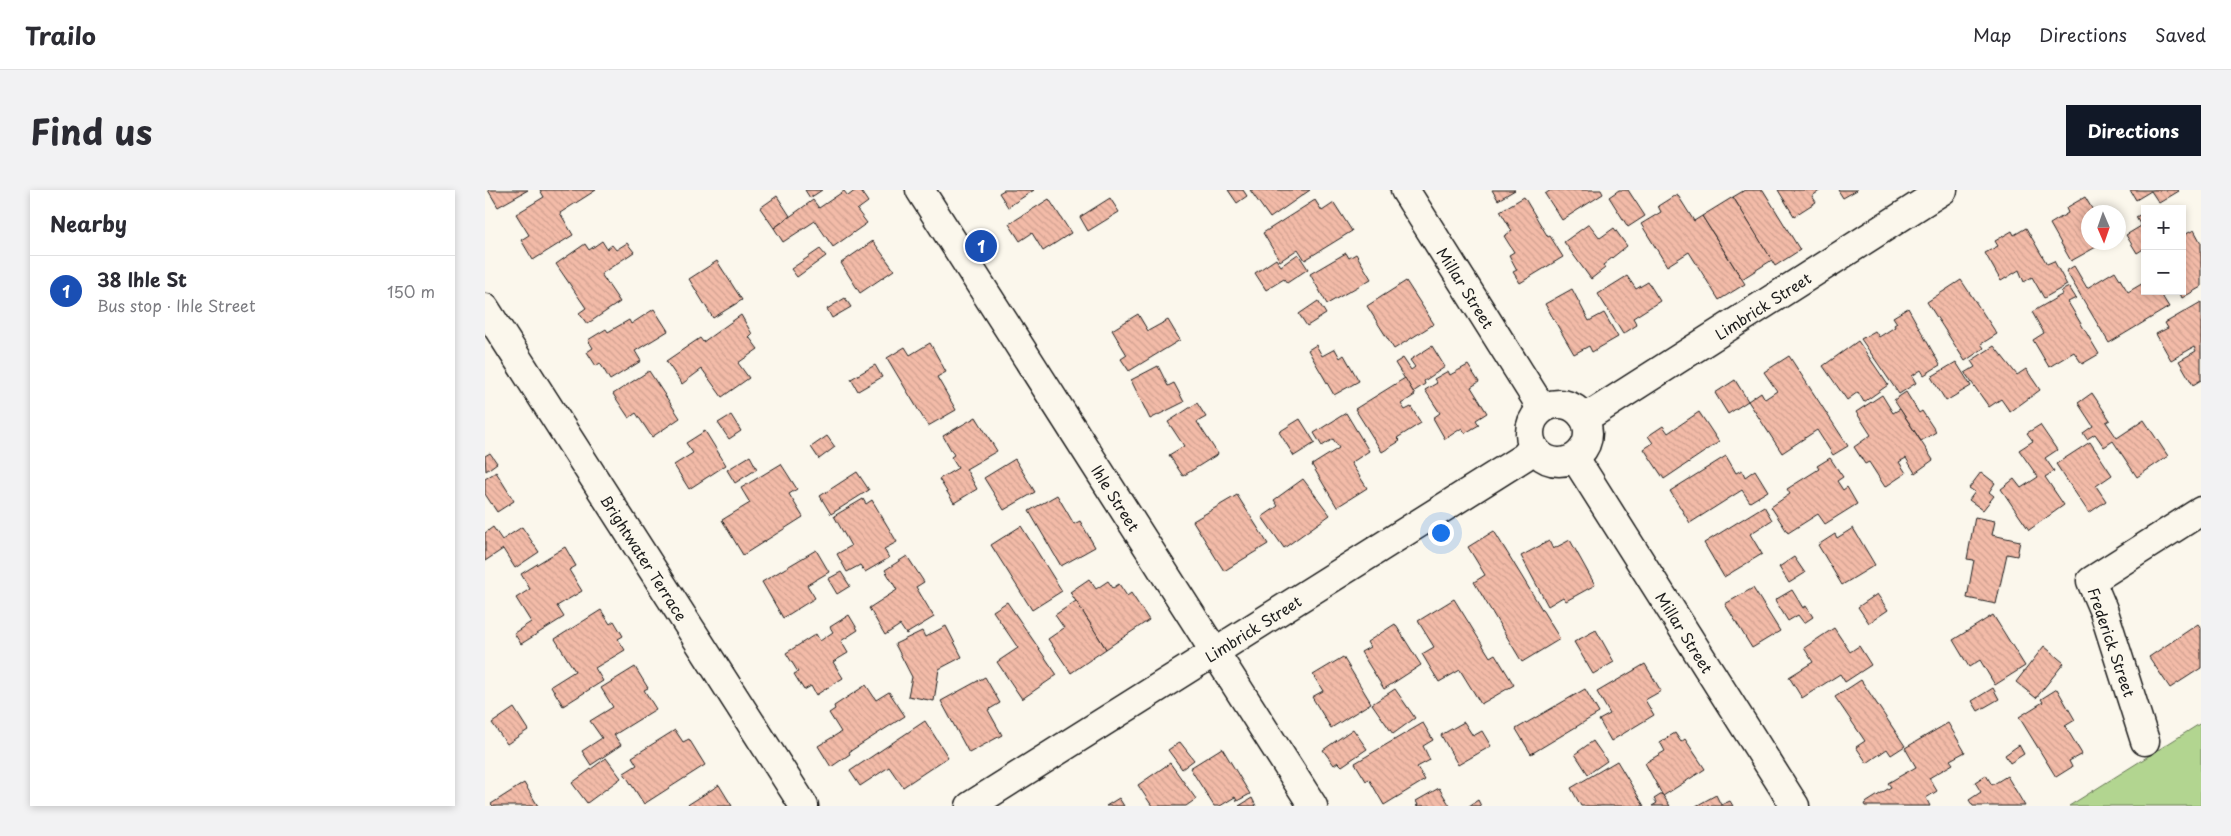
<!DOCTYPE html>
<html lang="en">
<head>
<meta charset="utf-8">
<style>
  body { margin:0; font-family:"Playpen Sans",sans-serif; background:#f2f2f3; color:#2b2b33 }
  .controls { position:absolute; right:15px; top:15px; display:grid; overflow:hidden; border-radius:0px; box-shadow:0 2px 8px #0003 }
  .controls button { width:45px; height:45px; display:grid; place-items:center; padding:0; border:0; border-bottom:1px solid #e1e1e2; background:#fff; color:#2b2b33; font:25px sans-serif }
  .compass { position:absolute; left:1596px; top:15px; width:45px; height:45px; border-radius:50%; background:#fff; box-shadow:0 2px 8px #0003; rotate:178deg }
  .you { position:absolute; left:955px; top:342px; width:18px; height:18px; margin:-12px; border:4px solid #fff; border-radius:50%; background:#1a73e8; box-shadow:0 0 0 8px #1a73e833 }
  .badge { display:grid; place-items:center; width:32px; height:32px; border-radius:50%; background:#111827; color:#fff; font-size:16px; font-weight:700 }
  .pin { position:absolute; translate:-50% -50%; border:2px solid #fff; box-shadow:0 1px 5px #0006 }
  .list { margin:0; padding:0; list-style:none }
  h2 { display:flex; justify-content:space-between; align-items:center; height:65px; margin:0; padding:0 20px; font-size:21px }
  h2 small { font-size:16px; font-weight:400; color:#7c7c81 }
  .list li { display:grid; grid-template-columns:32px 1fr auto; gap:15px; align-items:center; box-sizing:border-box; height:70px; padding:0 20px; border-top:1px solid #e1e1e2 }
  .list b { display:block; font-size:19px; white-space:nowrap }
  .list p { margin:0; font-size:16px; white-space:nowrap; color:#7c7c81 }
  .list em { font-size:16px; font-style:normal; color:#7c7c81 }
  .map { position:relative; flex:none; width:1716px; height:616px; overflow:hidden; border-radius:0px }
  header { display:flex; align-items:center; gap:30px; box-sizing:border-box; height:70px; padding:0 25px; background:#fff; border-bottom:1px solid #e1e1e2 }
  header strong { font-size:24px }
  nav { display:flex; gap:28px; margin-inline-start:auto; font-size:18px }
  .intro { display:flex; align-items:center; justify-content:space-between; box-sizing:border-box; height:120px; padding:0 30px }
  h1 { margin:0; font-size:35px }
  .button { padding:12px 22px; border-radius:0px; background:#111827; color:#fff; font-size:18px; font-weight:700 }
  main { display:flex; gap:30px; padding:0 30px }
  aside { flex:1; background:#fff; border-radius:0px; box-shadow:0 2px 8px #0003 }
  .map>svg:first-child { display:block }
</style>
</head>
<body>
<header>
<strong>Trailo</strong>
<nav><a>Map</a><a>Directions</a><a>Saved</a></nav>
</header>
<div class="intro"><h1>Find us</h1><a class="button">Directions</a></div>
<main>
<aside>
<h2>Nearby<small></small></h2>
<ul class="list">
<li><span class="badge" style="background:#1a4fb4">1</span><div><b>38 Ihle St</b><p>Bus stop · Ihle Street</p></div><em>150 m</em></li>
</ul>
</aside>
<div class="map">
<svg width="1716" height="616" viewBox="0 0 1716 616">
  <defs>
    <pattern id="building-back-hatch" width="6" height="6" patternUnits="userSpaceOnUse" patternTransform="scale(1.25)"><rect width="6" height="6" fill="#f3bba8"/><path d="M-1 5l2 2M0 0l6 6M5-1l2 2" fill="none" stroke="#d0a090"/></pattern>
  </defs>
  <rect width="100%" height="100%" fill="#fbf7ec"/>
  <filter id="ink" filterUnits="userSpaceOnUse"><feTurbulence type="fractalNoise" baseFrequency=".02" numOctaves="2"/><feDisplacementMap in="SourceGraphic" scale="10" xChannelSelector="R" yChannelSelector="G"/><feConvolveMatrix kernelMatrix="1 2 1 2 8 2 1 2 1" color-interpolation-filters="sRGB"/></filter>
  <g filter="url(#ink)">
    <path fill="#b2d590" stroke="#677856" d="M1716 533V616H1584Z"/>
    <g fill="url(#building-back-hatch)" stroke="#1c1c1c">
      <path d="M3 0H43L13 17Z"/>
      <path d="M55 0H111L75 23 88 45 48 70 36 50 44 45 31 24 59 7Z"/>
      <path d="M320 0H337L325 8Z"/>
      <path d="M371 0H375L383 12 372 20 382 33 348 57 330 31 298 52 289 38 328 10 334 18 359 1 363 6Z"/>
      <path d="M519 0H549L523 17 514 3Z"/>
      <path d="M743 0H758L762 6 752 13Z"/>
      <path d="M765 0H825L785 28Z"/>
      <path d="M1007 0H1030L1013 10Z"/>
      <path d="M1066 0H1116L1118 4 1077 30 1060 4Z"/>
      <path d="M1134 0H1143L1160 26 1143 37 1124 7Z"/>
      <path d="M1260 0H1278L1315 60 1290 76 1248 7Z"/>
      <path d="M1293 0H1336L1327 6 1331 12 1309 26Z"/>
      <path d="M1353 0H1372L1358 8Z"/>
      <path d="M1645 0H1693L1694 1 1674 13 1666 1 1651 10Z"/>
      <path d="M1192 4 1209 31 1217 26 1260 94 1234 110 1204 62 1182 76 1156 34 1176 22 1173 16Z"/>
      <path d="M292 6 305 26 289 38 275 18Z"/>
      <path d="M1039 7 1063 47 1065 46 1078 67 1035 93 1028 82 1032 80 1024 65 1029 62 1019 46 1027 41 1015 21Z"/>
      <path d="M1248 7 1287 70 1257 89 1217 26Z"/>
      <path d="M1600 7 1609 22H1604V52H1620L1586 71 1565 34 1583 23 1581 18Z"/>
      <path d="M625 8 634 22 603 41 595 27Z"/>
      <path d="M564 9 586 43 558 61 547 43 535 51 524 34Z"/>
      <path d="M830 10 837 21 849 13 867 41 820 70 813 59 795 71 778 43Z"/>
      <path d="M1660 22V58L1652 63 1641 45 1656 36 1651 27Z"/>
      <path d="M1104 34 1115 48 1129 38 1142 56 1118 75 1120 78 1106 89 1079 52Z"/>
      <path d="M1541 38 1562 74 1569 71 1582 95 1559 108 1547 87 1539 92 1534 80 1516 91 1500 63 1513 56 1510 51 1527 41 1529 45Z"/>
      <path d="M1709 40 1716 53V97L1697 108 1694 101H1697V46Z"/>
      <path d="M117 51 122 59 127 55 131 60 142 53 149 62 116 84 135 112 102 134 94 123 101 118 71 74 100 54 104 60Z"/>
      <path d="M388 51 409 80 375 103 356 73Z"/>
      <path d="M335 59 341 66 312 87 306 79Z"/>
      <path d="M861 63 864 68 871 64 886 89 842 114 825 84Z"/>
      <path d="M813 64 823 79 802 93 799 89 781 100 770 83 791 69 796 76Z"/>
      <path d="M232 71 257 110 228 128 204 89Z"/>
      <path d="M1589 76 1602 98 1630 81 1643 102 1660 92V101H1674L1684 117 1624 153 1581 81Z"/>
      <path d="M1142 86 1151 99 1163 92 1175 111 1148 128 1152 135 1138 144 1113 104Z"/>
      <path d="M1476 90 1512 144 1496 154 1499 158 1480 171 1442 112Z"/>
      <path d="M921 91 949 134 909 159 882 116Z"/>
      <path d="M1584 97 1591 108 1583 112 1614 164 1597 174 1589 162 1564 177 1548 150 1559 143 1547 122 1578 104 1576 101Z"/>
      <path d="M1087 99 1104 131 1119 123 1133 147 1107 162 1104 156 1089 164 1060 114Z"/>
      <path d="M360 108 366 117 347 128 342 119Z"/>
      <path d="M833 111 841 124 822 136 814 124Z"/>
      <path d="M1716 112V190L1708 195 1694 171 1711 161 1709 157 1686 170 1671 144 1683 138 1680 133Z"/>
      <path d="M1423 118 1455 175 1439 185 1436 180 1427 186 1431 193 1414 204 1376 149 1390 141 1394 147 1410 137 1409 135 1412 133 1408 127Z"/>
      <path d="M169 119 183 141 150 161 156 171 125 190 115 173 111 176 102 162 108 158 103 150 121 139 123 142 144 130 146 134Z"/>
      <path d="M653 124 663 141 683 130 695 150 644 181 636 169 642 165 627 140Z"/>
      <path d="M256 125 267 144 264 147 273 159 253 173 264 188 237 207 217 179 197 194 181 171 215 148 218 152Z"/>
      <path d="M1373 151 1403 195 1379 212 1373 202 1362 210 1338 176Z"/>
      <path d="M445 153 461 182 452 187 471 220 443 236 402 168 420 157 425 165Z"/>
      <path d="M831 155 837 166 850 159 855 168 859 165 874 191 849 205 823 160Z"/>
      <path d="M947 156 960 177 939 191 940 194 928 202 910 173 918 168 926 180 930 177 925 170Z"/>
      <path d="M1509 156 1532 185 1541 179 1555 200 1525 222 1516 209 1504 217 1480 183 1490 177 1486 171Z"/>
      <path d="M1304 166 1363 256 1348 265 1332 240 1297 263 1263 211 1276 202 1280 209 1292 201 1279 182Z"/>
      <path d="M1471 172 1486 196 1461 211 1446 187Z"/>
      <path d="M390 175 397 187 373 201 366 189Z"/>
      <path d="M983 175 994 192 986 197 1002 223 991 230 994 235 980 243 977 238 960 249 948 228 955 223 940 200 952 193 949 189 963 181 965 185Z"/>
      <path d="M673 176 683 196 689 193 699 212 665 229 646 190Z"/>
      <path d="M164 181 195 228 167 247 151 223 144 228 128 204Z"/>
      <path d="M920 188 930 205 916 214 920 220 926 217 936 233 912 248 915 251 897 262 870 219Z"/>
      <path d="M1250 190 1263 211 1243 224 1230 203Z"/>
      <path d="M1421 202 1434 223 1437 221 1451 242 1436 251 1409 210Z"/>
      <path d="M1607 203 1625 230 1621 232 1632 248 1659 230 1683 266 1652 287 1628 251 1619 257 1610 244 1602 249 1598 243 1608 236 1593 213Z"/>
      <path d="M1397 205 1408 223 1415 219 1448 270 1430 283 1421 268 1414 272 1421 283 1400 297 1384 272 1380 274 1369 257 1386 245 1371 222Z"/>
      <path d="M712 213 721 227 712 232 733 264 698 286 684 265 699 256 683 232Z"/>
      <path d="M1214 222 1234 252 1179 289 1159 259 1168 253 1163 246 1178 236 1183 243Z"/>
      <path d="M861 223 884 261 866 273 882 298 852 317 827 275 854 258 848 249 837 256 829 243Z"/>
      <path d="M246 225 256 241 244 249 233 233Z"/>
      <path d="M491 227 512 261 481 279 492 299 469 313 454 289 473 278 466 267 469 265 458 246Z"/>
      <path d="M815 229 830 253 809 266 794 242Z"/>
      <path d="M1555 235 1572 260 1560 268 1569 281 1560 287 1579 315 1544 340 1516 299 1529 289 1536 298 1553 287 1534 260 1548 251 1542 243Z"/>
      <path d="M220 241 241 275 204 299 189 275 208 263 201 253Z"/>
      <path d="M342 246 350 257 334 269 326 257Z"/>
      <path d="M1605 252 1627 285 1611 296 1621 311 1604 323 1571 274Z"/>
      <path d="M5 263 12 273 1 281 0 266Z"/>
      <path d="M265 266 272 279 250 293 242 280Z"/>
      <path d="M1241 266 1251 283 1257 280 1260 287 1270 280 1283 301 1265 312 1257 300 1205 333 1185 301Z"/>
      <path d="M1345 268 1358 287 1352 291 1358 300 1362 297 1372 314 1340 334 1333 324 1303 343 1286 317 1305 304 1302 299 1334 279 1332 276Z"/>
      <path d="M530 269 550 302 519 320 499 288Z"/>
      <path d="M296 274 312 299 304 304 318 327 258 365 237 330 265 313 256 298Z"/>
      <path d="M11 282 29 311 12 322 0 304V289Z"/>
      <path d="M372 282 384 300 346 324 335 306Z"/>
      <path d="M1496 282 1510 293 1504 302 1509 306 1498 320 1484 310 1490 302 1484 298Z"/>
      <path d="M818 289 845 325 799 358 777 327 793 316 789 310Z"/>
      <path d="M572 305 589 334 595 331 610 357 576 376 544 321Z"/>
      <path d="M752 305 783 354 739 381 708 331Z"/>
      <path d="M378 309 381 314 387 310 412 352 399 359 404 368 380 382 375 375 362 382 352 364 366 356 349 326Z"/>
      <path d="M1279 316 1287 330 1265 344 1277 364 1239 387 1219 353Z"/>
      <path d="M1490 327 1510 331 1507 345 1535 351 1532 366 1522 364 1511 414 1482 408 1489 370 1482 369Z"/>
      <path d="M536 336 577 401 547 420 506 355Z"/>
      <path d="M8 337 17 350 37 337 54 362 30 378 18 359 0 371V343Z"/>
      <path d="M1368 338 1390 375 1357 395 1333 355 1350 344 1352 348Z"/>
      <path d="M1009 341 1075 449 1037 472 989 392 1000 385 983 357Z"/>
      <path d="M1085 350 1110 395 1081 411 1078 407 1063 416 1036 366 1064 351 1068 359Z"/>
      <path d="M80 357 91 376 84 380 97 401 72 416 79 427 36 454 29 443 46 432 31 408 45 399 36 384Z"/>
      <path d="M331 360 344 382 322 395 330 408 298 428 277 392Z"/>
      <path d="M422 366 439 392 431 397 449 427 421 444 415 435 400 445 384 418 412 400 400 380Z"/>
      <path d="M1309 367 1320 383 1304 393 1294 377Z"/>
      <path d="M356 382 365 396 352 404 343 389Z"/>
      <path d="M604 389 611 399 623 391 628 398 634 394 642 406 646 403 664 430 621 459 585 402Z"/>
      <path d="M1268 398 1295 441 1267 458 1240 414Z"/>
      <path d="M1307 400 1318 418 1321 416 1328 427 1319 433 1313 425 1303 431 1290 410Z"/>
      <path d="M1392 404 1403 420 1384 433 1373 417Z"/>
      <path d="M969 409 1005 467 1010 464 1029 495 996 514 975 480 954 492 937 464 949 457 933 431Z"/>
      <path d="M591 411 621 459 586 483 563 449 579 438 570 425Z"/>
      <path d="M522 412 572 485 537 509 512 472 533 458 508 421Z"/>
      <path d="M116 420 125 434 129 431 138 446 133 449 140 460 110 478 118 491 78 516 66 496 90 481 70 449Z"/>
      <path d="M364 425 373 440 356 451 363 463 348 472 358 488 331 505 326 496 319 500 309 484 313 482 301 463 331 444 335 451 348 442 345 437Z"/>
      <path d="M1508 425 1540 476 1510 495 1495 470 1484 477 1468 450Z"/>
      <path d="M910 434 936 475 899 499 876 462 885 457 882 452Z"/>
      <path d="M1713 434 1716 438V478L1685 498 1664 467Z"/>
      <path d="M461 436 477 467 454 479 449 511 423 506 427 487 410 454 437 441 440 447Z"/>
      <path d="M1349 438 1365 462 1374 456 1386 475 1360 492 1355 484 1317 508 1304 487 1328 472 1319 458Z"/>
      <path d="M1111 440 1129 472 1108 484 1089 452Z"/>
      <path d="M1559 456 1579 473 1551 508 1531 492Z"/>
      <path d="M858 467 886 513 846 538 827 507 838 501 828 485Z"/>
      <path d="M1160 474 1176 501 1160 510 1169 525 1126 551 1114 530 1125 524 1112 502Z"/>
      <path d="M150 477 163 498 159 500 171 519 129 545 136 555 106 575 97 561 117 548 105 531 128 517 116 498Z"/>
      <path d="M500 487 515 513 503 520 517 545 484 563 456 511Z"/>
      <path d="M1376 490 1420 556 1406 565 1402 559 1382 573 1371 557 1380 551 1350 507Z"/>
      <path d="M381 495 391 510 404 502 420 526 364 562 365 564 346 577 333 556 356 542 344 523 350 519 349 516Z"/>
      <path d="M1508 498 1514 509 1493 521 1487 511Z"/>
      <path d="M910 499 930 528 908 544 887 514Z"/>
      <path d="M1100 499 1114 523 1046 564 1031 539Z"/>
      <path d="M1572 499 1590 530 1580 536 1597 564 1584 571 1587 577 1571 587 1534 527 1558 512 1556 509Z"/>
      <path d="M29 518 43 540 22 554 7 533Z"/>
      <path d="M440 531 463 567 418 597 404 577 375 596 365 581Z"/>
      <path d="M979 532 988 546 997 541 1006 556 973 575 956 545Z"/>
      <path d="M938 533 948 550 938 556 945 570 932 577 940 590 899 615 884 589 881 591 870 573Z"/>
      <path d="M1463 533 1480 562 1465 570 1468 574 1444 588 1452 601 1441 608 1445 616H1380L1379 614 1406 597 1403 593 1431 577 1420 558Z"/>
      <path d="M868 539 882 559 857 576 853 572 849 575 838 560Z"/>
      <path d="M190 540 198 552 204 549 220 575 159 614 139 583 152 575 147 567Z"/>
      <path d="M1190 543 1196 552 1200 549 1220 579 1178 606 1160 573 1180 561 1175 552Z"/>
      <path d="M1108 551 1122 571 1103 584 1090 564Z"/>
      <path d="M695 552 709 570 697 579 683 560Z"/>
      <path d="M1534 555 1539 564 1525 573 1520 565Z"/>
      <path d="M737 558 765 604 752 611 750 607 735 616H729L705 578Z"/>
      <path d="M121 568 136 588 102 613 87 593Z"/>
      <path d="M1132 571 1159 616H1096L1086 598Z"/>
      <path d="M685 573 711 609 701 616H667L653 595Z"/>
      <path d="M1501 585 1507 595 1522 586 1540 616H1488L1484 610 1496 602 1490 592Z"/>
      <path d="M39 593 53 616H8L6 614Z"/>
      <path d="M234 595 247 616H201Z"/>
      <path d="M954 598 965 616H931L933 615 931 611Z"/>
      <path d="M1177 604 1185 616H1167L1172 613 1169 609Z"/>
      <path d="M1231 605 1236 615 1245 611 1248 616H1211Z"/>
      <path d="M634 608 639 616H621Z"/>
      <path d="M767 608 771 616H754Z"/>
      <path d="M993 610 996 616H984Z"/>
    </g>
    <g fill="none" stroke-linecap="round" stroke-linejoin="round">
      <defs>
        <g id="minor">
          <path id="s1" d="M435 0 828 616"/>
          <path id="s2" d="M920 0 1050 207 1055 220"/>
          <path id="s3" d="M0 118 319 616"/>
          <circle cx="1074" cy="243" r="29"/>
          <path id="s4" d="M1097 225 1110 222 1458 0"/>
          <path id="s5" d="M1090 268 1310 616"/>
          <path d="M1660 551 1619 422 1606 391 1716 321"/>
          <path id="s6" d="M485 616 1039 267 1048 257"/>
        </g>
      </defs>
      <use href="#minor" stroke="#1c1c1c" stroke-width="31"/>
      <use href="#minor" stroke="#fbf7ec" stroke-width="28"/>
    </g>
  </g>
  <g text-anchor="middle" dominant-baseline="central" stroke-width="4" stroke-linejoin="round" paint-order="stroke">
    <g font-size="15" fill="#1c1c1c" stroke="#fbf7ec">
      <text stroke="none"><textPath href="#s2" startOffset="115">Millar Street</textPath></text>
      <text stroke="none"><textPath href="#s4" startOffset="212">Limbrick Street</textPath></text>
      <text stroke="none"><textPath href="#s1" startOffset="365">Ihle Street</textPath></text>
      <text stroke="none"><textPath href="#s3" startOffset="296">Brightwater Terrace</textPath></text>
      <text stroke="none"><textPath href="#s6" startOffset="334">Limbrick Street</textPath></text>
      <text stroke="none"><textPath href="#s5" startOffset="206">Millar Street</textPath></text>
      <text transform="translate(1627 452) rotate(71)">Frederick Street</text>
    </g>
  </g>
</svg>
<div class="controls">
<button>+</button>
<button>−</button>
</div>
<svg class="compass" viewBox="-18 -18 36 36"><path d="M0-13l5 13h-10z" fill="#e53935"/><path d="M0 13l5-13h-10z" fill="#7c7c81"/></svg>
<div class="you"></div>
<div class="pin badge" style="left:496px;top:56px;background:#1a4fb4">1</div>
</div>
</main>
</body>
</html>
